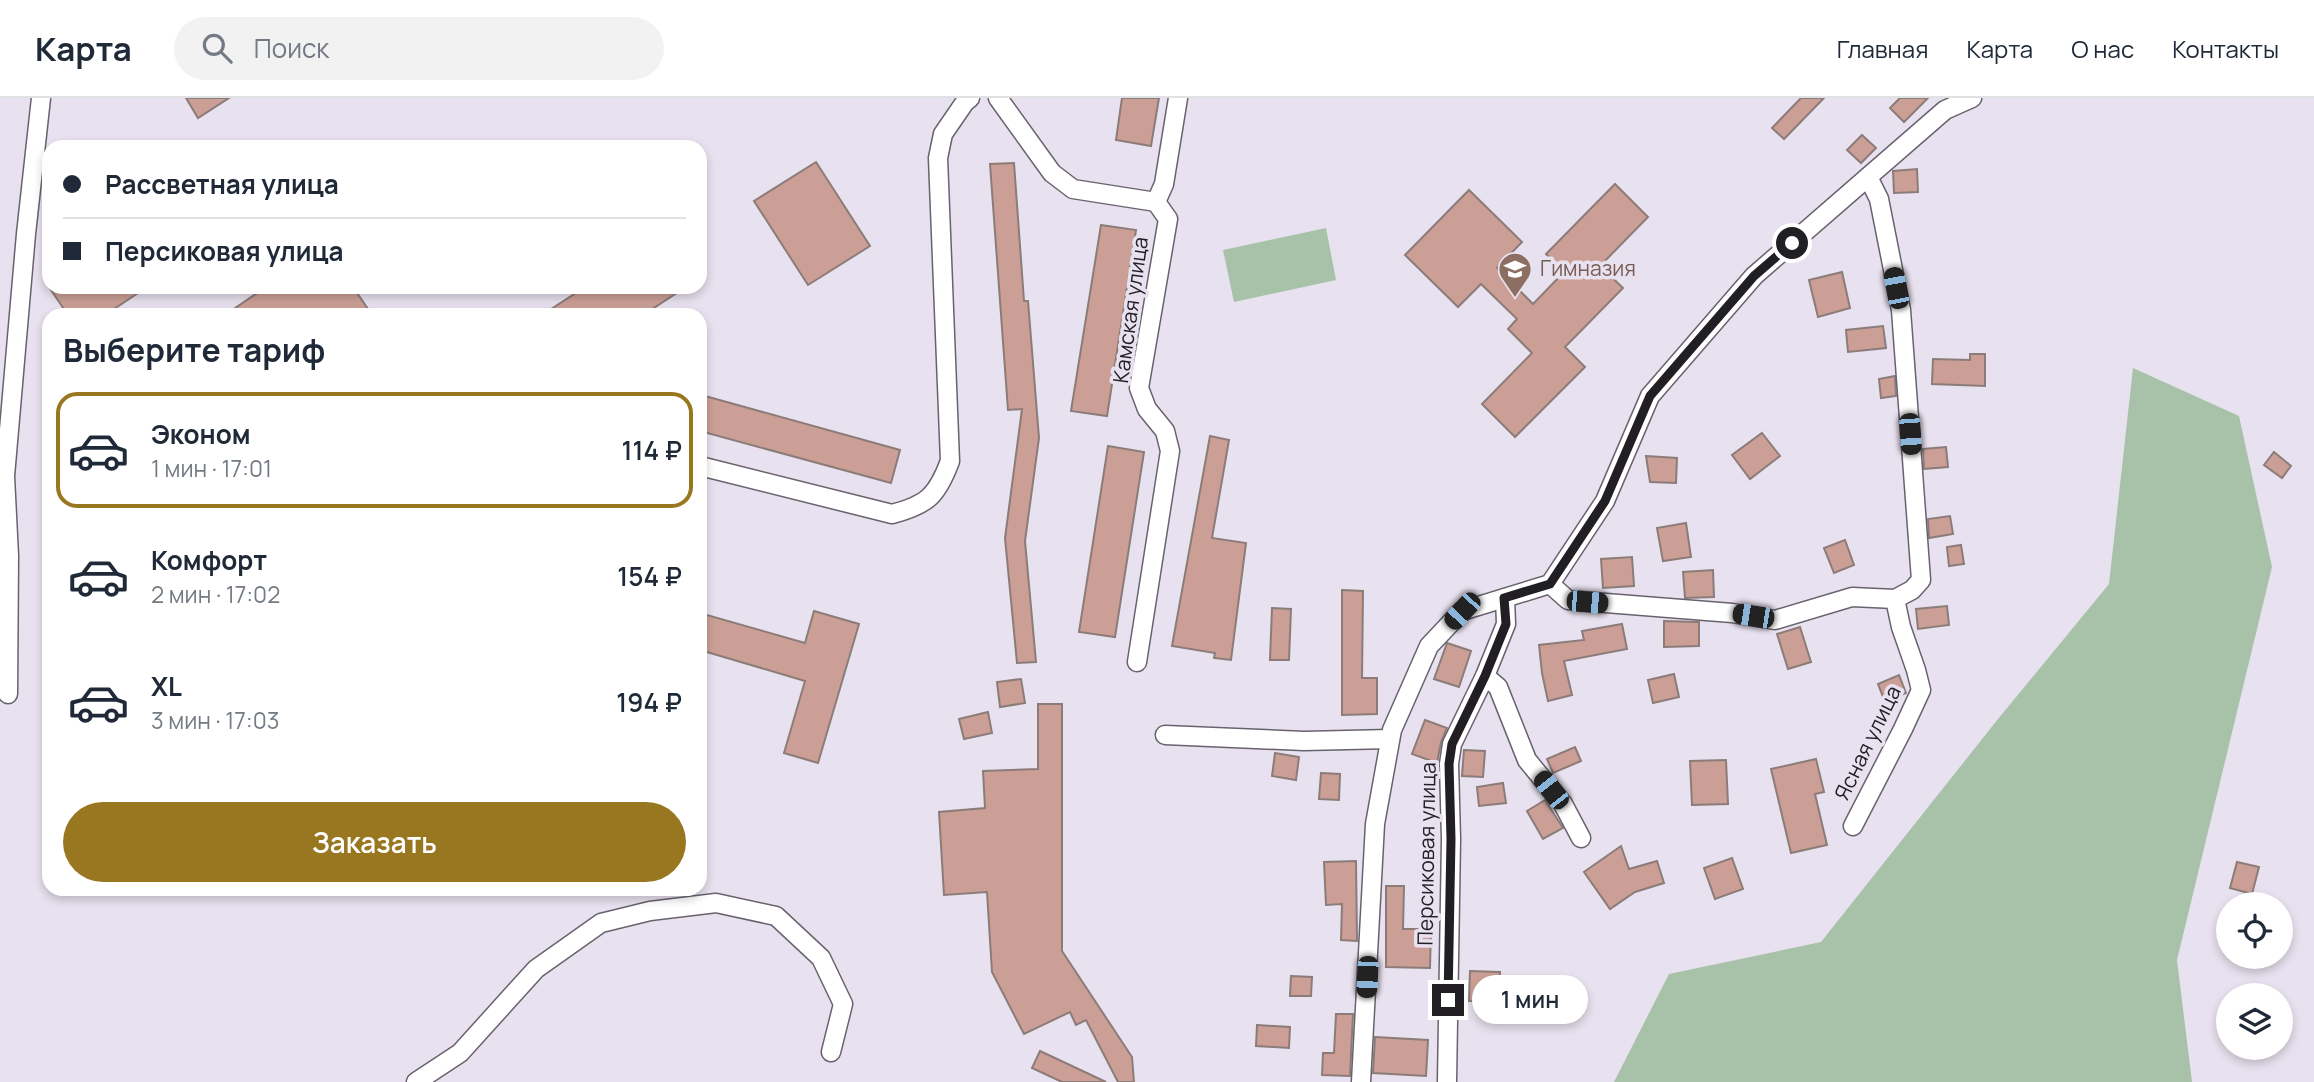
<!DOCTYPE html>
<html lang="ru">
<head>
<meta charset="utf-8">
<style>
	:root { --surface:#fff; --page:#f2f2f3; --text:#1f2937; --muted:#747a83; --line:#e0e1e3; --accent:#987720 }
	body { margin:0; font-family:Manrope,sans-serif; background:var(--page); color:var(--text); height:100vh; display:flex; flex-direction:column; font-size:26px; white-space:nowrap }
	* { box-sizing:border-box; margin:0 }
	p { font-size:23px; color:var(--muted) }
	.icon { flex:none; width:38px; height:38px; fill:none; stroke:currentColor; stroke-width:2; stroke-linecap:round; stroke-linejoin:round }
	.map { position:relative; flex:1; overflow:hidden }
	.drawer { position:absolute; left:42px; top:210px; width:665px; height:588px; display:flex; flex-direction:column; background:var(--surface); border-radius:21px; box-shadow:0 4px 10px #0003 }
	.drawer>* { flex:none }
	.banner { position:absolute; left:42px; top:42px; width:665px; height:154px; border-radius:21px; box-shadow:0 4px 10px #0003; display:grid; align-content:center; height:154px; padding:0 21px; background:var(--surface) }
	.buttons { position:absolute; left:2216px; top:794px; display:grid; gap:14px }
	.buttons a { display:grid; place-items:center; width:77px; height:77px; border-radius:50%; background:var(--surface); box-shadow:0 4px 10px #0003; font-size:35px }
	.end { position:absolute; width:32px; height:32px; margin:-16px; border:9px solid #221f24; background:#fff; box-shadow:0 0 0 4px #fff }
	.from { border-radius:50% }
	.bubble { position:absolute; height:49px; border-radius:24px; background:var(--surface); box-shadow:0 4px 10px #0003; font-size:23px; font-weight:600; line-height:49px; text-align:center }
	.car { position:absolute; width:21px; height:42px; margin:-21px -10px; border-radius:9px; box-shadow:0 0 5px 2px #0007; background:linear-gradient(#222 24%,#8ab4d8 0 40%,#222 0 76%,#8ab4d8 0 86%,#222 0) }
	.banner b { display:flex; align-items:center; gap:24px; height:66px; font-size:26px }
	.banner b+b { border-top:2px solid var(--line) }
	.banner i { width:18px; height:18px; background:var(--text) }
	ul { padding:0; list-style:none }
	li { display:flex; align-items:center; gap:21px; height:116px; margin:0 14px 10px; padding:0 7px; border:4px solid transparent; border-radius:21px }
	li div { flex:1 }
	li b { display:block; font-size:26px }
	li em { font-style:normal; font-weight:600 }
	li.on { border-color:var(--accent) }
	li>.icon { width:63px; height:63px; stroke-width:1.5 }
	h2 { padding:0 21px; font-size:32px; line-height:84px }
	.cta { display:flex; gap:14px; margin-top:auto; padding:14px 21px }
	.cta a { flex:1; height:80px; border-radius:42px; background:var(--accent); color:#fff; font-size:28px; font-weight:600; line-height:80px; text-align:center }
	header { display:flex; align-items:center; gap:42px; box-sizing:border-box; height:98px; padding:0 35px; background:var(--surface); border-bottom:2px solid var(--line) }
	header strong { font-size:33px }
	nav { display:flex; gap:38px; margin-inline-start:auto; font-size:24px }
	.search { width:490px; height:63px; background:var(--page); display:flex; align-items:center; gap:18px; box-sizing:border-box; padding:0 24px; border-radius:38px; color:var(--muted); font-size:26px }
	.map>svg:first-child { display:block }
</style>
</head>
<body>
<header>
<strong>Карта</strong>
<div class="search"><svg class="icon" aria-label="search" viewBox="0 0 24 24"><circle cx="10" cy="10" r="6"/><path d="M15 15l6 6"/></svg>Поиск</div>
<nav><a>Главная</a><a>Карта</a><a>О нас</a><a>Контакты</a></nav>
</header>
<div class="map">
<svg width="2314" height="984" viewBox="0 0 2314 984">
	<rect width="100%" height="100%" fill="#e8e1ef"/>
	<!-- green -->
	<g fill="#a7c2a8">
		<path d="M1326 130 1336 182 1234 204 1223 152Z"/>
		<path d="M2133 270 2239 318 2272 469 2177 862 2192 984H1614L1669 876 1821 844 1998 621 2109 486Z"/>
	</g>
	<!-- building -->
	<g fill="#cb9f96" stroke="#8c7c79" stroke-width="2">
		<path d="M186 0H229L198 20Z"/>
		<path d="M1122 0H1159L1151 48 1116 42Z"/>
		<path d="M1801 0H1824L1784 41 1772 30Z"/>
		<path d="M1900 0H1928L1904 24 1890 10Z"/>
		<path d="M1862 37 1876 50 1861 65 1847 52Z"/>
		<path d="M816 64 870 148 808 187 754 103Z"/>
		<path d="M1014 65 1024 203H1028L1039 340 1025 443 1036 564 1017 565 1005 440 1022 311 1008 312 990 66Z"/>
		<path d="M1917 71 1918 94 1894 95 1893 73Z"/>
		<path d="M1615 86 1648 119 1600 168 1623 190 1565 249 1585 269 1515 339 1482 306 1532 255 1508 231 1517 221 1481 186 1458 209 1405 157 1469 92 1522 144 1497 170 1533 206 1564 174 1546 156Z"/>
		<path d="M1101 127 1136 132 1107 318 1071 313Z"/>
		<path d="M1842 174 1850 210 1818 219 1809 182Z"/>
		<path d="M49 189H147L105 217H68Z"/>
		<path d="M266 189H353L368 211 359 217H225Z"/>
		<path d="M585 189H686L643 217H542Z"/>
		<path d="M1883 228 1886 250 1848 254 1846 232Z"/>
		<path d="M1970 256H1985V288L1932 286 1933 261 1970 262Z"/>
		<path d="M1895 278 1896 298 1881 300 1879 281Z"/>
		<path d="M705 298 900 352 891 385 700 333V316Z"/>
		<path d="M1762 335 1780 358 1750 381 1732 357Z"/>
		<path d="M1210 338 1229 342 1212 440 1246 445 1231 562 1214 560 1215 555 1172 548Z"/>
		<path d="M1108 348 1144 354 1115 539 1079 534Z"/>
		<path d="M1946 349 1948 369 1924 371 1923 351Z"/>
		<path d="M2274 354 2291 368 2282 380 2264 367Z"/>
		<path d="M1646 358 1677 360 1676 385 1650 384Z"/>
		<path d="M1950 418 1953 436 1929 440 1928 421Z"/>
		<path d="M1686 425 1691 459 1663 463 1657 430Z"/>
		<path d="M1845 442 1854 467 1834 475 1824 450Z"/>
		<path d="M1961 447 1964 466 1949 468 1947 449Z"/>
		<path d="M1632 459 1634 488 1603 490 1601 461Z"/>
		<path d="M1713 472 1714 499 1685 500 1683 474Z"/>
		<path d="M1342 492 1363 493 1362 580H1377V616L1342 617Z"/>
		<path d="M1947 508 1949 527 1918 531 1916 511Z"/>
		<path d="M1272 510 1291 511 1289 562H1270Z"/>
		<path d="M814 513 859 526 818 665 784 655 805 583 700 552V515L805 545Z"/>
		<path d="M1664 523 1699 524V548L1664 549Z"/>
		<path d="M1622 526 1627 551 1564 563 1572 597 1548 603 1542 575 1539 547 1584 542 1582 533Z"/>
		<path d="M1800 529 1811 564 1788 571 1777 536Z"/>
		<path d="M1447 545 1471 553 1459 589 1434 581Z"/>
		<path d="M1674 576 1679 599 1653 605 1648 582Z"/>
		<path d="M1899 577 1906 595 1885 604 1878 586Z"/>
		<path d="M1021 581 1025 605 1000 609 997 584Z"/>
		<path d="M1038 606H1062V853L1132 959 1134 984H1118L1086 922 1076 927 1070 914 1024 936 992 874 987 794 944 797 939 714 985 710 983 673 1038 671Z"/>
		<path d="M988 614 992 635 964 641 959 621Z"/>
		<path d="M1425 622 1447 630 1441 644 1437 665 1412 656Z"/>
		<path d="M1575 649 1581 663 1553 675 1547 661Z"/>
		<path d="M1464 652 1485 653 1483 679 1462 678Z"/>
		<path d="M1275 655 1299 659 1296 682 1272 678Z"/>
		<path d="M1816 661 1824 694 1815 696 1827 747 1791 755 1771 671Z"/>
		<path d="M1726 662 1728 706 1692 707 1690 663Z"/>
		<path d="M1321 675 1340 676 1339 702 1319 701Z"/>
		<path d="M1503 685 1506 705 1479 708 1477 689Z"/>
		<path d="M1545 702 1563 730 1543 741 1527 713Z"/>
		<path d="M1621 748 1629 771 1657 763 1664 785 1635 794 1610 811 1584 774Z"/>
		<path d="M1732 760 1743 791 1715 801 1704 770Z"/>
		<path d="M1356 763 1357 843 1341 842 1342 806 1326 807 1324 764Z"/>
		<path d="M2237 764 2259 769 2252 796 2230 790Z"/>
		<path d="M1386 788H1404L1403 831H1431L1430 870 1386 869Z"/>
		<path d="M1470 873 1500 874 1499 904 1469 903Z"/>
		<path d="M1291 878 1312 879 1311 898H1290Z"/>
		<path d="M1336 916H1353L1350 978 1322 977 1323 955H1334Z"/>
		<path d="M1257 927 1290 929 1289 950 1256 948Z"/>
		<path d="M1375 939 1428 942 1426 978 1373 975Z"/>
		<path d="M1040 953 1106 984H1062L1032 970Z"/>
	</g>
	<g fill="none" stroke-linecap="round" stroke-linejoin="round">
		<defs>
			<g id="minor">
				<path d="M998 0 1052 75 1073 91 1156 104 1168 121 1139 290 1147 311 1165 333 1170 353 1137 564"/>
				<path d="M1156 104 1164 86 1178 0"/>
				<path d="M700 368 892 416C927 407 937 398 950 363L938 60 943 36 965 4 970 0"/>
				<path d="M1550 486 1568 502 1732 515 1775 522 1852 499 1895 501"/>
				<path d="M1485 578 1498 589 1527 662 1563 706 1581 740"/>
				<path d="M8 596 9 458 5 378 26 136 41 0"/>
				<path d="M1165 637 1304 643 1390 641"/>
				<path d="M1853 728 1903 631 1921 592 1916 572 1901 529 1895 501 1912 492 1921 482 1901 212 1879 101 1868 79"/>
				<path d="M1447 983 1451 741 1449 666 1452 646 1485 578 1506 526 1505 500"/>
				<path d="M416 984 460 955 536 871 601 825 650 813 716 805 776 818 821 860 843 906 831 954"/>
				<path d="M1361 984 1375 726 1392 632 1429 548 1462 513 1550 486 1605 403 1650 298 1754 178 1945 12 1972 0"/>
			</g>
		</defs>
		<!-- minor casing -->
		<use href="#minor" stroke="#68626e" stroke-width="21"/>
		<!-- minor -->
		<use href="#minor" stroke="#fff" stroke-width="18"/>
	</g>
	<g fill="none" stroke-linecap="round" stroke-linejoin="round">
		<!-- route -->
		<path stroke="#221f24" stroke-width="9" d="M1448 902 1451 741 1449 666 1452 646 1485 578 1506 526 1504 500 1550 486 1605 403 1650 298 1754 178 1792 145"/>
	</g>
	<!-- icons -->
	<defs>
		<symbol id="school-pin" viewBox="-11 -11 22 30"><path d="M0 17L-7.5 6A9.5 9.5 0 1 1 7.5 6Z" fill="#8d6e63" stroke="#e8e1ef"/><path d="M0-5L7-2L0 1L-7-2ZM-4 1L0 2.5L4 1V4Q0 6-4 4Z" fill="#fff"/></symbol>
	</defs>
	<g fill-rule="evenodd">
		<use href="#school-pin" x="1496" y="152" width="38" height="52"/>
	</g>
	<g text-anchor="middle" stroke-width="7" stroke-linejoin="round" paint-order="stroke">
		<!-- education labels -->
		<g font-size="21" fill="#785e54" stroke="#e8e1ef" text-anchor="start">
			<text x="1540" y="178">Гимназия</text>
		</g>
		<!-- street labels -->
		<g font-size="21" fill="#221f24" stroke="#e8e1ef">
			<text transform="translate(1131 212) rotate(-82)" y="7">Камская улица</text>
			<text transform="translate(1868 645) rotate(-64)" y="7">Ясная улица</text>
			<text transform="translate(1427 756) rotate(-89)" y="7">Персиковая улица</text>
		</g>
	</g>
</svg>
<div class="buttons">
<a><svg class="icon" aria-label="locate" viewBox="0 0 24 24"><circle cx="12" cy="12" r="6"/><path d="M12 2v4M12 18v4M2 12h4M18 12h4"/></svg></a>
<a><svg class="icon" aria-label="layers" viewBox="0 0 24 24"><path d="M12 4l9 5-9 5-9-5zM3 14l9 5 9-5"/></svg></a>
</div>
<i class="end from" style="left:1792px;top:145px"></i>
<i class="end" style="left:1448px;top:902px"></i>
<div class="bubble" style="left:1472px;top:877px;width:116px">1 мин</div>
<i class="car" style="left:1896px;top:190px;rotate:349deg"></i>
<i class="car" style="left:1910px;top:336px;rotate:176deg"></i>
<i class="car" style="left:1587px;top:504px;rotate:95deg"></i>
<i class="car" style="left:1462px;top:513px;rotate:223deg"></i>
<i class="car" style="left:1753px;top:518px;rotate:279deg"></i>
<i class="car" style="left:1551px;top:692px;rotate:322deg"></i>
<i class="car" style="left:1367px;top:879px;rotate:183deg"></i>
<div class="banner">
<b><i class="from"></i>Рассветная улица</b>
<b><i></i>Персиковая улица</b>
</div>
<section class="drawer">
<h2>Выберите тариф</h2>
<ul>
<li class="on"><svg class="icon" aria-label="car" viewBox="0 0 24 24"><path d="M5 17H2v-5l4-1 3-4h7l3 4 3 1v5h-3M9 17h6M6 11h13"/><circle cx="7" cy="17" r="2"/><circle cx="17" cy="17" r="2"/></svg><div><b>Эконом</b><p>1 мин · 17:01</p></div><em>114 ₽</em></li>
<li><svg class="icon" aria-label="car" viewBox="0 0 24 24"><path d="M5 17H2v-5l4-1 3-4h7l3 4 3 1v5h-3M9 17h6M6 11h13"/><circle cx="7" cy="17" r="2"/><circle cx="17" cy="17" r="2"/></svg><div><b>Комфорт</b><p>2 мин · 17:02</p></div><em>154 ₽</em></li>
<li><svg class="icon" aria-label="car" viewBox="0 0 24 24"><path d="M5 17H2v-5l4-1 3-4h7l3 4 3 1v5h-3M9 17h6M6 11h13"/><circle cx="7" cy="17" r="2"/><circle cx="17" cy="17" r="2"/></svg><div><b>XL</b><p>3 мин · 17:03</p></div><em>194 ₽</em></li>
</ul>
<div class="cta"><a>Заказать</a></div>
</section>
</div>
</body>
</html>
